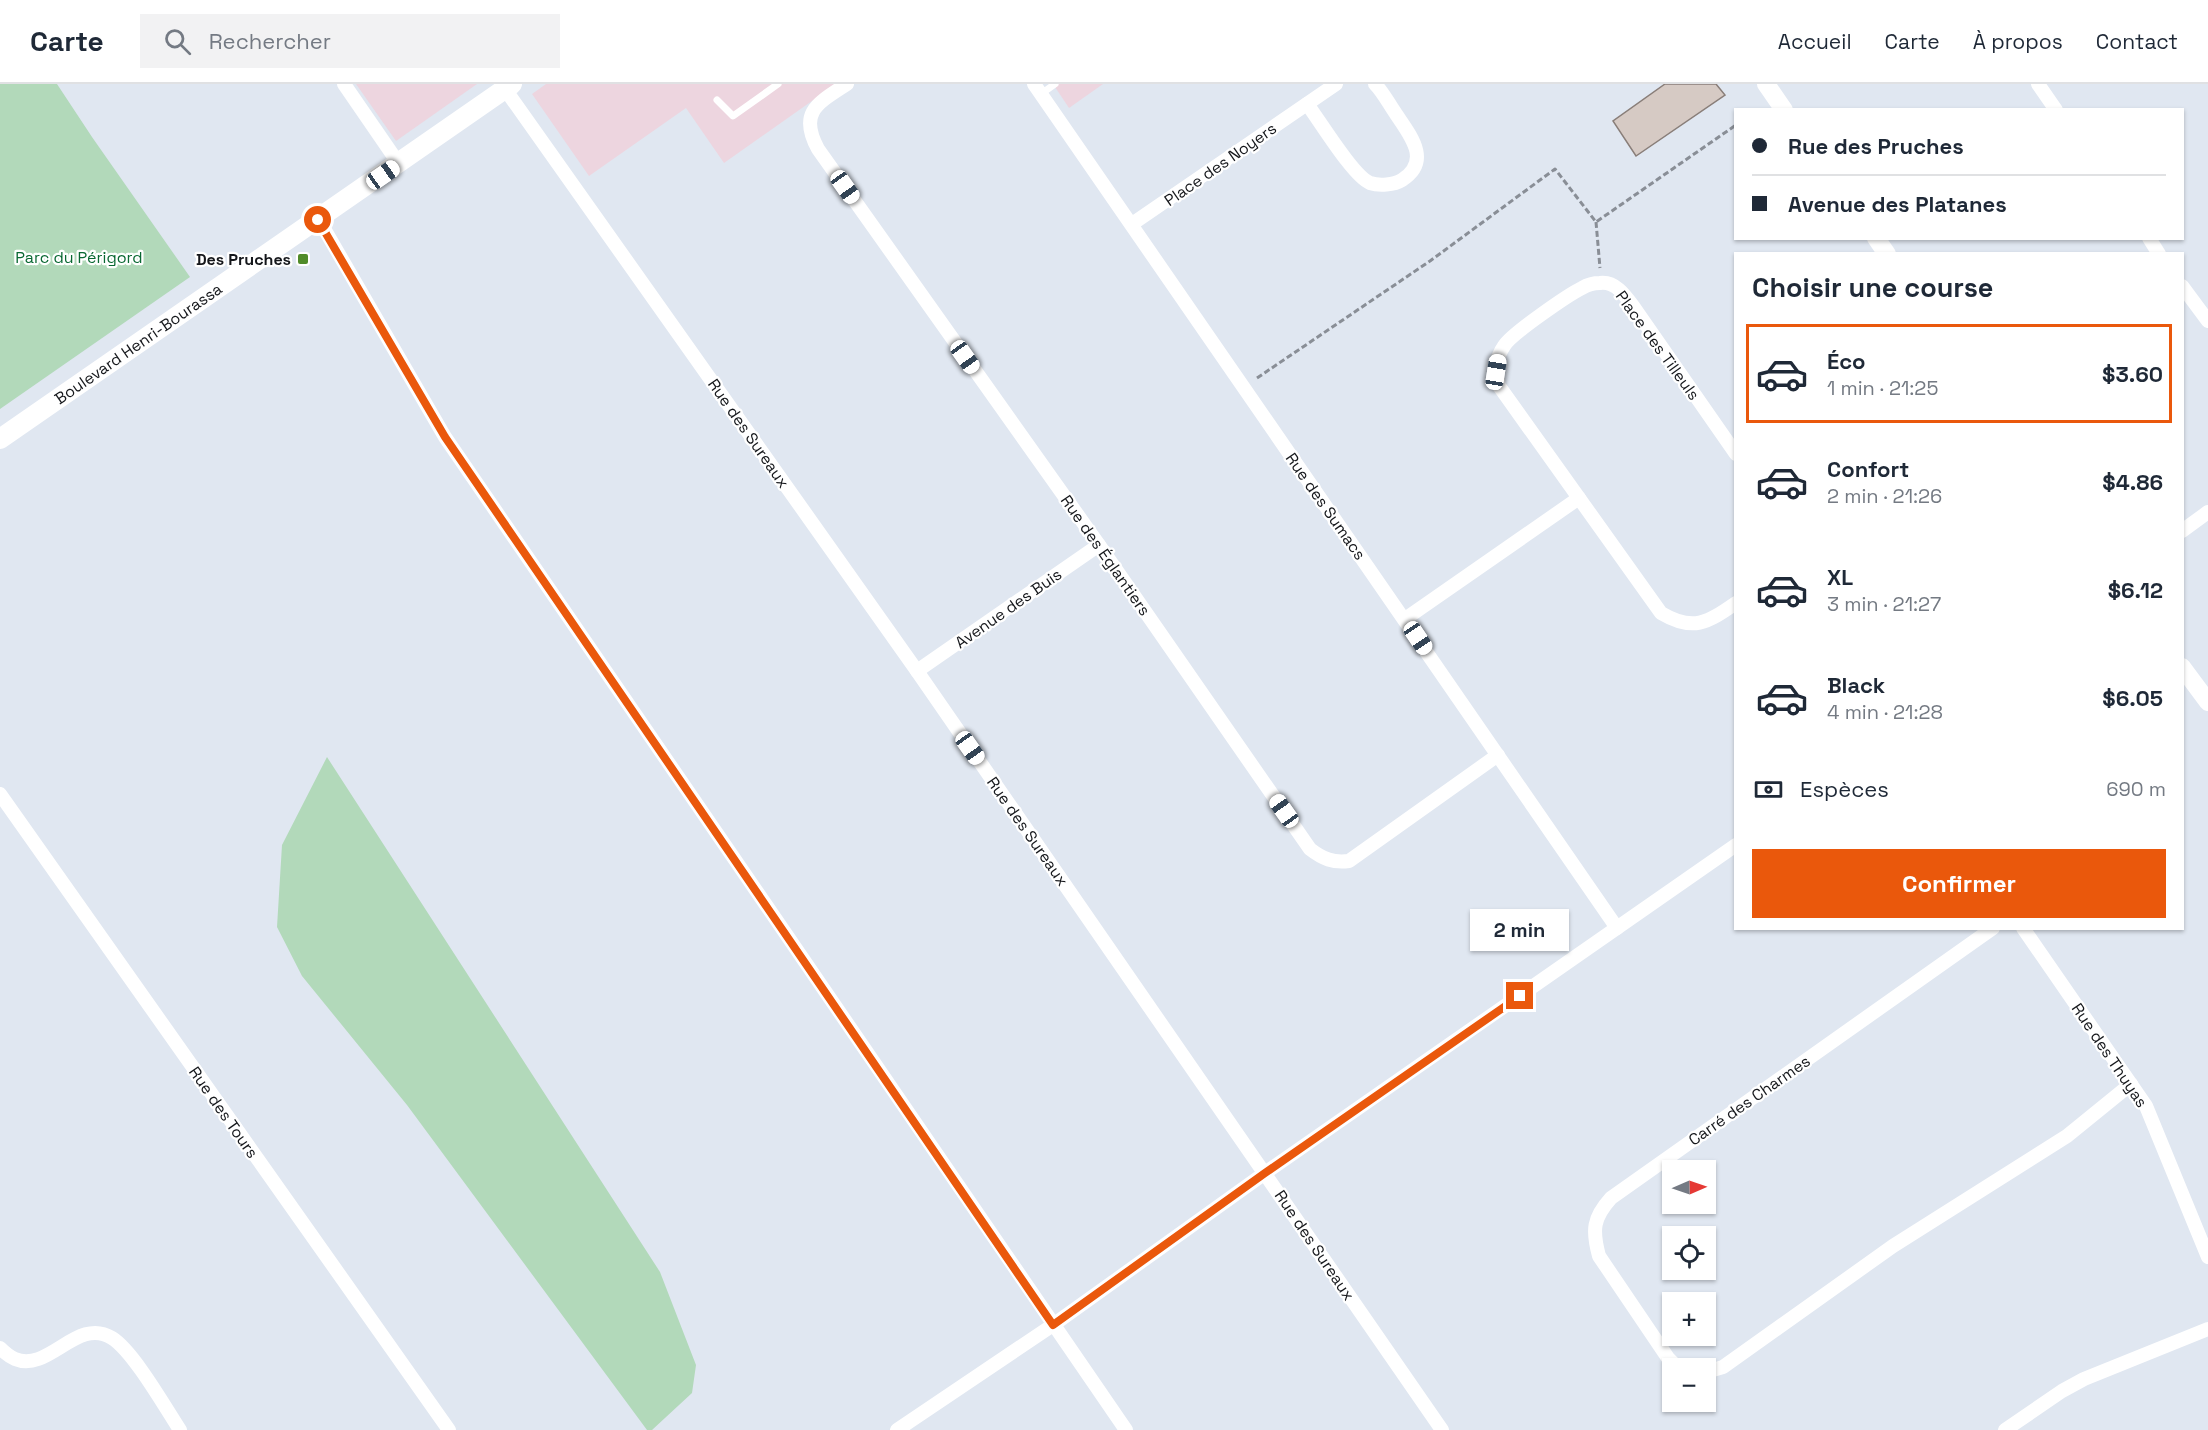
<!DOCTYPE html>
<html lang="fr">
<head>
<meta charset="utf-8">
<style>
	:root { --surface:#fff; --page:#f2f2f3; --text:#1f2937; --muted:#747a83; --line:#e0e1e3; --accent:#ea580c }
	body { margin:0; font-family:"Space Grotesk",sans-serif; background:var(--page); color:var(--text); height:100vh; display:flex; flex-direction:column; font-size:22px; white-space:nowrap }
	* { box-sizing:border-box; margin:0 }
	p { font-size:20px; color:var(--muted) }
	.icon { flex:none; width:33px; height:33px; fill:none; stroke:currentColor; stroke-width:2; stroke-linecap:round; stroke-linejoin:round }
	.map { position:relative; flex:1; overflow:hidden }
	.details { position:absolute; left:1734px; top:168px; width:450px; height:678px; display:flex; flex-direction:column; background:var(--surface); border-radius:0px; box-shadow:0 2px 4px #0004 }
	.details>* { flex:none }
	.hud { position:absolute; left:1734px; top:24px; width:450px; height:132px; border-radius:0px; box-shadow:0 2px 4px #0004; display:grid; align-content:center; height:132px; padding:0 18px; background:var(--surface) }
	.needle { width:39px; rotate:88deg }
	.buttons { position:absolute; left:1662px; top:1076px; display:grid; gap:12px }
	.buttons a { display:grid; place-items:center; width:54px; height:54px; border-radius:0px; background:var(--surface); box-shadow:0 2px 4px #0004; font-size:30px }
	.end { position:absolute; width:27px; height:27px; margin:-14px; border:8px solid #ea580c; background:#fff; box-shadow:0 0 0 3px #fff }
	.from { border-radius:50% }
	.bubble { position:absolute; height:42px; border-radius:0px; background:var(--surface); box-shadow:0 2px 4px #0004; font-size:20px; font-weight:600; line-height:42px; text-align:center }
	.car { position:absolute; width:18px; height:36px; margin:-18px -9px; border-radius:8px; box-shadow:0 0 4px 2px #0007; background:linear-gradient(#fff 24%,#345 0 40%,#fff 0 76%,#345 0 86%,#fff 0) }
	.hud b { display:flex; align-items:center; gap:21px; height:57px; font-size:22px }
	.hud b+b { border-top:2px solid var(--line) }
	.hud i { width:15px; height:15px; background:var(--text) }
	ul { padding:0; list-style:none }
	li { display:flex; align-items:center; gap:18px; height:99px; margin:0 12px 9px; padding:0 6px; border:3px solid transparent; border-radius:0px }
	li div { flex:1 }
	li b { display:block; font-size:22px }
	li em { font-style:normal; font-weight:600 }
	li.current { border-color:var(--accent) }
	li>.icon { width:54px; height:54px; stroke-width:1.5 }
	h2 { padding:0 18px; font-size:27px; line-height:72px }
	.pay { display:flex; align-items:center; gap:15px; height:66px; padding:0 18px; font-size:22px }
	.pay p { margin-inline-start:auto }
	.primary-button { display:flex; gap:12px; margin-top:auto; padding:12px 18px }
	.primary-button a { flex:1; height:69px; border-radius:0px; background:var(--accent); color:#fff; font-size:24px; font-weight:600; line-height:69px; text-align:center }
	header { display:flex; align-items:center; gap:36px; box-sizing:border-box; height:84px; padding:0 30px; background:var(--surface); border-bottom:2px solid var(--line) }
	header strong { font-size:28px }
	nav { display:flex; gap:33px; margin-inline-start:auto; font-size:21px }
	.search { width:420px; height:54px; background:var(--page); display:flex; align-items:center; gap:15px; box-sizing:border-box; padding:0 21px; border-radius:0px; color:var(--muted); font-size:22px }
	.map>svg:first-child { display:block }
</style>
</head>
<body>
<header>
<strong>Carte</strong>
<div class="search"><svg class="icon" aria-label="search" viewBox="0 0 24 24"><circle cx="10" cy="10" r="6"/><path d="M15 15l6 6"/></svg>Rechercher</div>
<nav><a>Accueil</a><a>Carte</a><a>À propos</a><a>Contact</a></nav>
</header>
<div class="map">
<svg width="2208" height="1346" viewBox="0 0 2208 1346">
	<rect width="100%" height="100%" fill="#e0e7f1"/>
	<!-- commercial -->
	<g fill="#edd5df">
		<path d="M356 0H477L396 57Z"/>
		<path d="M546 0H836L724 79 686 24 589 92 532 10Z"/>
		<path d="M1053 0H1103L1069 24Z"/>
	</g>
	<!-- green -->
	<g fill="#b2d9ba">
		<path d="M0 0H57L92 53 190 193 0 325Z"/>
		<path d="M327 673 660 1188 696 1281 692 1309 652 1346H647L407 1021 302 892 277 843 282 761Z"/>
	</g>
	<!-- building -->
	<path fill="#d6cac4" stroke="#897e79" stroke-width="1.5" d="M1665 0H1716L1725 11 1636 72 1613 37Z"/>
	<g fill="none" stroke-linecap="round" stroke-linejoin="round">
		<!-- path -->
		<g stroke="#898e96" stroke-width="3" stroke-dasharray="6 3" stroke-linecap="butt">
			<path d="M1596 138 1600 184"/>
			<path d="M1257 294 1430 177 1555 85 1596 138 1736 41"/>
		</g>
		<!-- service -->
		<g stroke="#fff" stroke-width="7">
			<path d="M1041 10 1055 0"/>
			<path d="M717 16 733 32 778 0"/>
		</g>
		<!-- minor -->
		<g stroke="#fff" stroke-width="14">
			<path d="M344 0 399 80"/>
			<path d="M847 0C818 19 798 28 818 65L1099 461 1310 765C1323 775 1333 779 1349 777L1498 671"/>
			<path d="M1034 0 1617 844"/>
			<path d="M2038 0 2056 26"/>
			<path d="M505 5 917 587 1442 1346"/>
			<path d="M1307 20C1320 37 1353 92 1370 99 1379 102 1394 101 1402 96 1432 77 1410 51 1396 30 1389 20 1383 8 1375 0"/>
			<path d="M319 136 445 353 1126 1346"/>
			<path d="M1132 140 1336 0"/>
			<path d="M2149 154 2159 170"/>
			<path d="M2182 202 2208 237"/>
			<path d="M1736 370 1633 222C1625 211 1615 197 1600 199 1595 199 1587 201 1582 204 1568 211 1511 250 1504 262 1495 275 1495 287 1499 302L1661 529C1693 548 1707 539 1736 519"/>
			<path d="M2182 447 2208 428"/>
			<path d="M1405 535 1579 414"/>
			<path d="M917 587 1099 461"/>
			<path d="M0 710 449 1346"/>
			<path d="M2023 844 2146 1022 2208 1173"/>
			<path d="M0 1264C4 1268 10 1273 15 1275 49 1289 77 1232 112 1254 133 1267 165 1323 180 1346"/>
			<path d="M1678 1284 1668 1274 1599 1172C1592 1146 1593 1134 1611 1114L1993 844"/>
			<path d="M1706 1288 1723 1283 1893 1162 2067 1052 2131 1000"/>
			<path d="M897 1346 1053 1241 1265 1089 1736 761"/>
			<path d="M2005 1346 2062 1307 2084 1295 2208 1245"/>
		</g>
		<!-- tertiary -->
		<g stroke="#fff" stroke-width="18">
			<path d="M1766 0 1784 26"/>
			<path d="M1876 154 1887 170"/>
			<path d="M2182 583 2208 618"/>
		</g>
		<!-- secondary -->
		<path stroke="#fff" stroke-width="20" id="s1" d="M0 355 512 0"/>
	</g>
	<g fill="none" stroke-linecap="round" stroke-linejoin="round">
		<!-- route -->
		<path stroke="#ea580c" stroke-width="8" d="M318 136 445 353 1053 1241 1265 1089 1520 912"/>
	</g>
	<!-- markers -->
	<rect fill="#508b29" stroke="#fff" stroke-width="2" x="297" y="169" width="12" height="12" rx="3"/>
	<g text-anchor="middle" stroke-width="4.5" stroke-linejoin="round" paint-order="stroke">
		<!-- street labels -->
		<g font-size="16" fill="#15171b" stroke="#fff">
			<text transform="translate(1220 80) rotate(-35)" y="6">Place des Noyers</text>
			<text dy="6" stroke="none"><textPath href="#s1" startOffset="168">Boulevard Henri-Bourassa</textPath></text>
			<text transform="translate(1658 261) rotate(54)" y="6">Place des Tilleuls</text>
			<text transform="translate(749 349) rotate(55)" y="6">Rue des Sureaux</text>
			<text transform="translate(1326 422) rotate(55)" y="6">Rue des Sumacs</text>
			<text transform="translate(1106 471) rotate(55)" y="6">Rue des Églantiers</text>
			<text transform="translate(1008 524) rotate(-35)" y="6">Avenue des Buis</text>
			<text transform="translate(1028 747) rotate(55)" y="6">Rue des Sureaux</text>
			<text transform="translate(2110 971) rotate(56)" y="6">Rue des Thuyas</text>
			<text transform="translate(1749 1016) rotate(-35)" y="6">Carré des Charmes</text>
			<text transform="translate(224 1028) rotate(55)" y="6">Rue des Tours</text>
			<text transform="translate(1315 1161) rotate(56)" y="6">Rue des Sureaux</text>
		</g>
		<!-- park labels -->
		<g font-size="16" fill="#096832" stroke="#fff">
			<text x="79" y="179">Parc du Périgord</text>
		</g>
		<!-- poi labels -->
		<g font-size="16" font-weight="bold" fill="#15171b" stroke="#fff" text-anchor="end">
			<text x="291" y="181">Des Pruches</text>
		</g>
	</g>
</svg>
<div class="buttons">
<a><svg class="needle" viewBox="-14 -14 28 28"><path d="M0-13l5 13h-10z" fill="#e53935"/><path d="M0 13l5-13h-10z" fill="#747a83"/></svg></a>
<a><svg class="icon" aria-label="locate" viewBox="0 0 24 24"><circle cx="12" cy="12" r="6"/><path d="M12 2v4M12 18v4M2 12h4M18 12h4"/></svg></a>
<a>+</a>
<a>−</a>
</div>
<i class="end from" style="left:318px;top:136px"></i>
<i class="end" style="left:1520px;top:912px"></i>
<div class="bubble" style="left:1470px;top:825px;width:99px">2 min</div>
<i class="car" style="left:383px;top:91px;rotate:55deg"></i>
<i class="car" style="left:845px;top:103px;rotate:145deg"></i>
<i class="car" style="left:965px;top:273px;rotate:145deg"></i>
<i class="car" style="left:1496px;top:288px;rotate:9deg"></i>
<i class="car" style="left:1418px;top:554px;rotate:146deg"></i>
<i class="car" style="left:970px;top:664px;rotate:145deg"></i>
<i class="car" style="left:1284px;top:727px;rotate:325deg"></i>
<div class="hud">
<b><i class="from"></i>Rue des Pruches</b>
<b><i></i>Avenue des Platanes</b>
</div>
<section class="details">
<h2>Choisir une course</h2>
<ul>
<li class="current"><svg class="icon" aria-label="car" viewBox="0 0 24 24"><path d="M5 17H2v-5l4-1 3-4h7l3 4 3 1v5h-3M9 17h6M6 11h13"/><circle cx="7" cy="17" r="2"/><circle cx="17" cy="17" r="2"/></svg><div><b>Éco</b><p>1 min · 21:25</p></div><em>$3.60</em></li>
<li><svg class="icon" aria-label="car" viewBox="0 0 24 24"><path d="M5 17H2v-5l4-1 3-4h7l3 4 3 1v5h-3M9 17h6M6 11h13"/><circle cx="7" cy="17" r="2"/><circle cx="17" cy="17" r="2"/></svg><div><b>Confort</b><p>2 min · 21:26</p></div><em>$4.86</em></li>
<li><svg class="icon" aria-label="car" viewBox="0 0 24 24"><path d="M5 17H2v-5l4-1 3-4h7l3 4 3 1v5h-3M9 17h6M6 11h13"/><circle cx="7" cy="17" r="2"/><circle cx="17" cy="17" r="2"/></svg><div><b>XL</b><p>3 min · 21:27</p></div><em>$6.12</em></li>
<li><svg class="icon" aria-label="car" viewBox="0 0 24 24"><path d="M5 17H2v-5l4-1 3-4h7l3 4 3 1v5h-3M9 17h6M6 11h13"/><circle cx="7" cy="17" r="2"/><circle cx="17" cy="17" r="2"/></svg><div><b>Black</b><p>4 min · 21:28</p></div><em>$6.05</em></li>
</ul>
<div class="pay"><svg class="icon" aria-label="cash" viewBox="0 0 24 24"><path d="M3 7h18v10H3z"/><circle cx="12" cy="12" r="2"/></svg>Espèces<p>690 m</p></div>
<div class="primary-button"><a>Confirmer</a></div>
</section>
</div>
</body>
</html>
